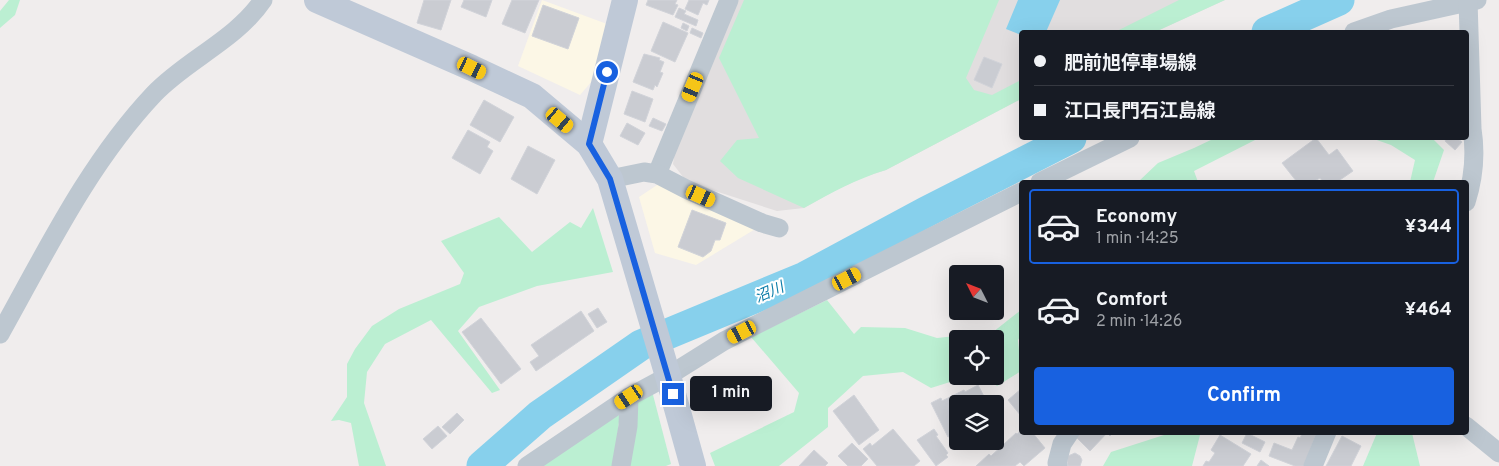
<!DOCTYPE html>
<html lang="en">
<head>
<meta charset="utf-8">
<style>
	:root { --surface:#171b24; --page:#242831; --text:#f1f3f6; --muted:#9ea1a6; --line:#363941; --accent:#1861e0 }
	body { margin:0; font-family:Overpass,"Noto Sans JP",sans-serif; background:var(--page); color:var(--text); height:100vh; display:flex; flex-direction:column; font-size:19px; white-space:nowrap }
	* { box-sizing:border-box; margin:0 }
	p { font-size:16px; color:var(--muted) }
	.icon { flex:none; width:28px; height:28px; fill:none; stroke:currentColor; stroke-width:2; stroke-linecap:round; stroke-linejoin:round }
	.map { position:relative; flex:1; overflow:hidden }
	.drawer { position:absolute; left:1019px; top:180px; width:450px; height:255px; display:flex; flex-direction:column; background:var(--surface); border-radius:5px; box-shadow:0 5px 20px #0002 }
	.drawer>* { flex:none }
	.guide { position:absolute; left:1019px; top:30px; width:450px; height:110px; border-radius:5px; box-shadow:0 5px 20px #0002; display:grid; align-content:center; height:110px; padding:0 15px; background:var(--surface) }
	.needle { width:32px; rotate:312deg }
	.controls { position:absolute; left:949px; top:265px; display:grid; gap:10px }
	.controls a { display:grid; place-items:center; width:55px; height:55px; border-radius:5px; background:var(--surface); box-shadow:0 5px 20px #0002; font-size:25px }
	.end { position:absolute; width:22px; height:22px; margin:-11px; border:6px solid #1861e0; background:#fff; box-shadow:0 0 0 2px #fff }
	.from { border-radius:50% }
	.bubble { position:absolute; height:35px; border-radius:5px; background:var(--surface); box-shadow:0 5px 20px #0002; font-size:16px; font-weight:700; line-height:35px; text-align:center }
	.car { position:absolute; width:15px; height:30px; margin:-15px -8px; border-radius:6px; box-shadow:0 0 4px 1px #0007; background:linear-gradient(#f5c518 24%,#345 0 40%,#f5c518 0 76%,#345 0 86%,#f5c518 0) }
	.guide b { display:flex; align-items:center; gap:18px; height:48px; font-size:19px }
	.guide b+b { border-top:1px solid var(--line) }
	.guide i { width:12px; height:12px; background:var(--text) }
	ul { padding:9px 0 0; list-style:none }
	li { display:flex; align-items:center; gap:15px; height:75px; margin:0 10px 8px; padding:0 5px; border:2px solid transparent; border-radius:5px }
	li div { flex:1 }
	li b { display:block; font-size:19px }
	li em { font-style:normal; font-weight:700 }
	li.selected { border-color:var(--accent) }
	li>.icon { width:45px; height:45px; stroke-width:1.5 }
	.primary-button { display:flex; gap:10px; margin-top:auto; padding:10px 15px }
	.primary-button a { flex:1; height:58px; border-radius:5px; background:var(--accent); color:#fff; font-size:20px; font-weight:700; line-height:58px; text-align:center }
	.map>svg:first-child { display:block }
</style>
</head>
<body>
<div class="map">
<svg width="1499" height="466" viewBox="0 0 1499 466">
	<rect width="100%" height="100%" fill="#f0eded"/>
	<!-- commercial -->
	<g fill="#fcf7e6">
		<path d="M542 0 607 24 593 80 580 95 518 66Z"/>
		<path d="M660 183 757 228 696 265 655 253 639 197Z"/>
	</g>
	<!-- education -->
	<path fill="#e1dedf" d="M735 0H1225L1155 32H1021V99L886 170 864 177 836 190 804 208 777 211 687 182 673 164 675 150Z"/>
	<!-- green -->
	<g fill="#bbefd2">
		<path d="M9 0H20L15 15 0 28V11Z"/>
		<path d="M744 0H999L966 78 974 90 992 95 1021 80V99L886 170C856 179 831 193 804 208L738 178 720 161 737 140 759 138 719 58Z"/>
		<path d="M1179 0H1225L1155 32H1115Z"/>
		<path d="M1215 138H1259L1194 171 1198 182H1138L1158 163 1194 148Z"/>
		<path d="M1371 138H1432L1444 150 1433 182H1410L1415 160 1391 145Z"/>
		<path d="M593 208 613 272 537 286 479 307 458 331 500 390 492 393 431 320 385 344 367 372 364 403 386 466H359L351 423 339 420 331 421 347 397V364L355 349 372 326 399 309 460 284 464 273 441 241 499 217 532 252 570 222 581 228Z"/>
		<path d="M827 300 854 334 861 327 905 328 937 338 993 332 1021 310V335L1018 340 1021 371 997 386 984 376H995V339H958V376H969L931 388 903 372 863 376 828 408V427L779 466H715L710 453 794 412 799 393 751 337Z"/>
		<path d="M652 391 671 464 666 466H626L637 401Z"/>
		<path d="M620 413 614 466H539Z"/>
		<path d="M1166 432 1202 433 1200 435 1192 466H1103L1111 452 1164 435Z"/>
		<path d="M1377 433H1412L1420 466H1363Z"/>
	</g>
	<!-- water -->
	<path fill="#87d0ec" d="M1018 0H1060L1046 32H1021V35L1006 29Z"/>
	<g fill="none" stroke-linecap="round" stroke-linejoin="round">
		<!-- river -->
		<g stroke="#87d0ec" stroke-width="31">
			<path d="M1267 32 1339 0"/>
			<path d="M482 466 540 415 641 345 805 277 926 212 1071 138"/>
		</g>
	</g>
	<!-- building -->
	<g fill="#caccd2" stroke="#d1d3d9">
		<path d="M424 0H451L441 30 417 23Z"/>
		<path d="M464 0H492L486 17 461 7Z"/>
		<path d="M512 0H539L525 33 502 24Z"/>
		<path d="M648 0H677L675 4 678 5 673 15 646 5Z"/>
		<path d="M689 0H709L707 5 703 3 698 15 685 9Z"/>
		<path d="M543 5 579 18 568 49 532 36Z"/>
		<path d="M679 8 686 11 684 14 698 20 696 26 675 17Z"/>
		<path d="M663 22 688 33 675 62 651 51Z"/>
		<path d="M683 23 689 26 687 31 681 28Z"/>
		<path d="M692 28 703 33 701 38 690 33Z"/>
		<path d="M644 54 660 58 659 60 664 62 660 72 663 73 657 87 655 85 653 90 633 82Z"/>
		<path d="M984 57 1002 64 992 88 974 80Z"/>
		<path d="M632 91 653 99 645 122 624 114Z"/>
		<path d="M484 100 514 117 500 142 470 125Z"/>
		<path d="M653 118 666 124 662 131 649 126Z"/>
		<path d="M627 123 645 133 638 145 620 136Z"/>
		<path d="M468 130 490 142 487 147 493 151 480 174 452 158Z"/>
		<path d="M1316 138 1329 155 1337 149 1353 171 1337 182H1323L1320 178 1313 182H1297L1282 163Z"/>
		<path d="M1447 138H1457L1462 142 1455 150 1445 141Z"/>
		<path d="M528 146 555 160 537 194 511 179Z"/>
		<path d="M692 210 726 223 720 240H715L711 251 703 257 678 247Z"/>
		<path d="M598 308 607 322 597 328 588 314Z"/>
		<path d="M581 311 594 331 536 371 530 362 539 356 531 345Z"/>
		<path d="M481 318 521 369 501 384 462 332Z"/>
		<path d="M978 385 988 404H958V433L948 437 931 403 941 398 942 401 964 390 965 392Z"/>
		<path d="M1021 389V416L1008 400Z"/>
		<path d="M854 395 879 430 859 445 833 411Z"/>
		<path d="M457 413 464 420 450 434 442 427Z"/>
		<path d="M438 426 447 436 432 449 423 439Z"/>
		<path d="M893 429 920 461 914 466H877L863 449 870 443 872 446Z"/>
		<path d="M934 429 938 435 936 436 948 453 946 455 948 457 936 466 917 440Z"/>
		<path d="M1021 431V432H1032L1045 448 1024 466 1020 462 1015 466H976L989 454 991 456 1016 433 1017 434Z"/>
		<path d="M1075 432H1113L1110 436 1107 433 1090 451 1073 434Z"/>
		<path d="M1303 432H1317L1304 466H1295L1269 456 1274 443 1292 450 1298 437 1300 438Z"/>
		<path d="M1247 433 1265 442 1260 452 1242 443Z"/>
		<path d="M1220 435 1251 454 1243 466H1203L1206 461 1209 462 1215 453 1211 450Z"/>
		<path d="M1342 436 1361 446 1351 466H1326Z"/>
		<path d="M852 443 868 459 861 466H848L838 456Z"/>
		<path d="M814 450 828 463 825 466H799Z"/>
		<path d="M1075 453 1080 456 1082 460 1080 466H1068L1067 461 1068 456Z"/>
		<path d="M1261 460 1269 466H1257Z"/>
	</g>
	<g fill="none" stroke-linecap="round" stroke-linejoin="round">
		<!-- street -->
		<g stroke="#bdc7d0" stroke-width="19">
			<path d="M1354 32 1391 19 1477 0"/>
			<path d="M657 174 729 0"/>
			<path d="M610 179 644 172 657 174 686 189 762 223 779 228"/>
			<path d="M1040 182 1130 138"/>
			<path d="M1466 202C1474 177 1476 154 1472 129L1468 0"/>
			<path d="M0 334C46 252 88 164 154 94 186 60 236 40 263 0"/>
			<path d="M1466 426 1499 453"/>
			<path d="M527 466 629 397 668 376 724 341 1021 192"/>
			<path d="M621 466 628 426 629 397"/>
			<path d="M1058 466 1057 463 1062 444 1070 432"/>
			<path d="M1313 466 1327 432"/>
		</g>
		<!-- secondary -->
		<g stroke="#bfc9d7" stroke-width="26">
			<path d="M317 0 472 68 532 96 589 144 610 179 668 376 693 466"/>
			<path d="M589 144 625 0"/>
		</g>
	</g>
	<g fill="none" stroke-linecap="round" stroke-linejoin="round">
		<!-- route -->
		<path stroke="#1861e0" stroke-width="6" d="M607 72 589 144 610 179 673 394"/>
	</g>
	<g text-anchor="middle" stroke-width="4" stroke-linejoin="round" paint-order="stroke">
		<!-- water labels -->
		<g font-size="15" font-style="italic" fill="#0b7ca8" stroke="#fff">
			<text transform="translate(769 292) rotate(-23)" y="5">沼川</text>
		</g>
	</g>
</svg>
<div class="controls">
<a><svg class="needle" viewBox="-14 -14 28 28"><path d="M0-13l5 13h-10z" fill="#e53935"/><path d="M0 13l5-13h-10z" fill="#9ea1a6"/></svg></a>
<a><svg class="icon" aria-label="locate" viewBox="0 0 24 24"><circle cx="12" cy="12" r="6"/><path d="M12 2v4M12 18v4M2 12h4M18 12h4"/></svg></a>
<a><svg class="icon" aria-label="layers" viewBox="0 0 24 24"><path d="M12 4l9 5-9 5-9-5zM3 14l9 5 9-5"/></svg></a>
</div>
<i class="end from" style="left:607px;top:72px"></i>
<i class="end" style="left:673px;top:394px"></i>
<div class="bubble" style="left:690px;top:376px;width:82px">1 min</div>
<i class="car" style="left:472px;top:68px;rotate:116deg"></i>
<i class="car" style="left:693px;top:87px;rotate:203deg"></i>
<i class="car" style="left:560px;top:120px;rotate:130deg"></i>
<i class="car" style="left:701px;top:196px;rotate:114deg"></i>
<i class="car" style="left:847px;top:279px;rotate:63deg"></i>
<i class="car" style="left:742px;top:332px;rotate:243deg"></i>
<i class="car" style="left:629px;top:397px;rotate:236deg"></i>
<div class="guide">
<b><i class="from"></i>肥前旭停車場線</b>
<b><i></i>江口長門石江島線</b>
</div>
<section class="drawer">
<ul>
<li class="selected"><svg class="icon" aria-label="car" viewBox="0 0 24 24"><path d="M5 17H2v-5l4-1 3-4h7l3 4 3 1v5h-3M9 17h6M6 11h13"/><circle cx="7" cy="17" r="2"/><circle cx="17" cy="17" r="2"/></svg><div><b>Economy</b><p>1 min · 14:25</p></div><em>¥344</em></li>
<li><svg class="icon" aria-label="car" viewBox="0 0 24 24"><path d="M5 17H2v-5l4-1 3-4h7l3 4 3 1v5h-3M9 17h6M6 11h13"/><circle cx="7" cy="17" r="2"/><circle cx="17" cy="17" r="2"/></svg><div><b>Comfort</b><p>2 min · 14:26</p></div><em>¥464</em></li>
</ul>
<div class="primary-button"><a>Confirm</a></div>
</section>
</div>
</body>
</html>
